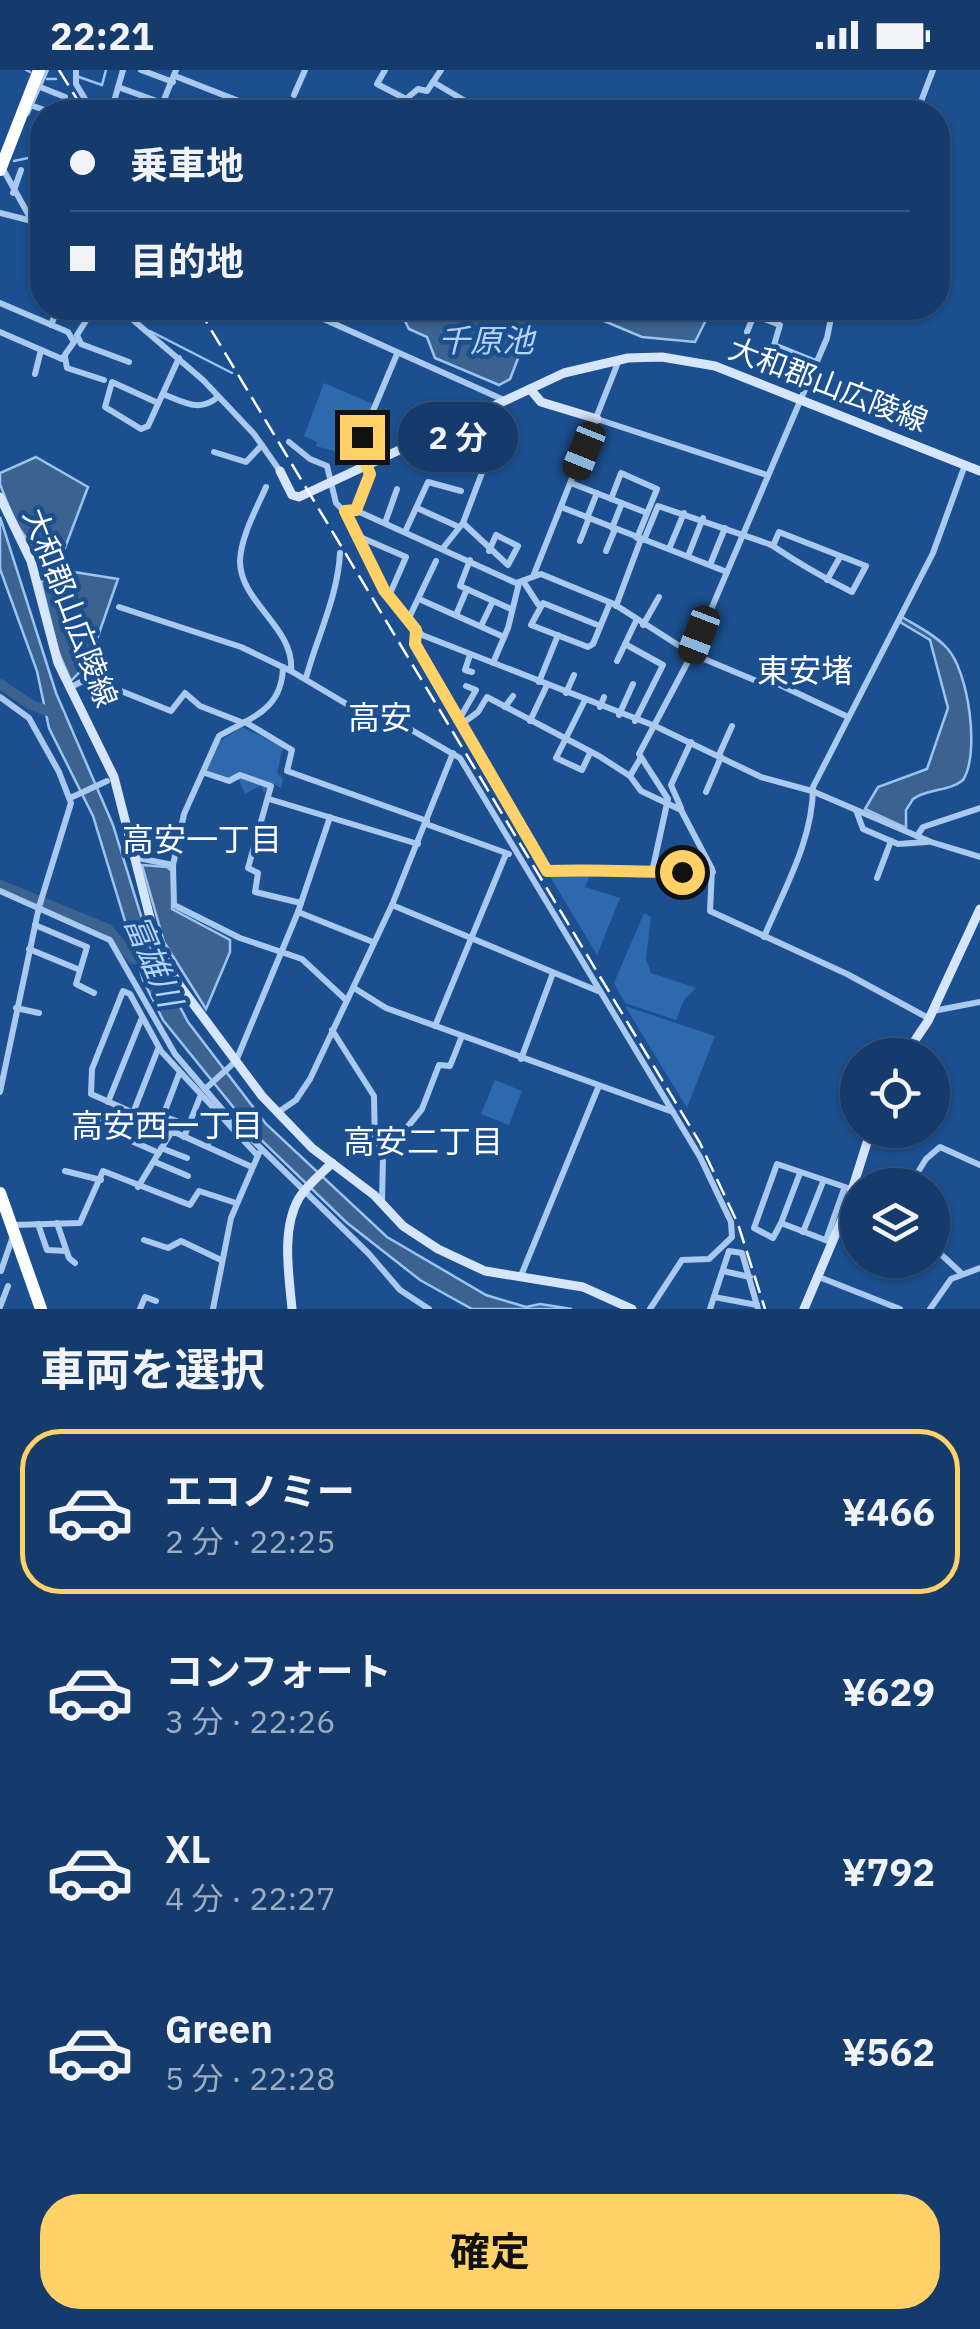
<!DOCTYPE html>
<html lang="ja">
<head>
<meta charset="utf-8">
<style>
	:root { --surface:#143b6b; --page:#1d4271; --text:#f1f3f6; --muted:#9dadc1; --line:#33557e; --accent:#ffd166 }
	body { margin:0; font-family:"IBM Plex Sans","Noto Sans JP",sans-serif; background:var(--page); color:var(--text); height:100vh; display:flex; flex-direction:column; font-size:38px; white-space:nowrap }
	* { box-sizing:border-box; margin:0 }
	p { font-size:32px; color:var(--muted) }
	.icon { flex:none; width:55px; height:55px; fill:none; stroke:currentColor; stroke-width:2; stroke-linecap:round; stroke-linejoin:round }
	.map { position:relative; height:1239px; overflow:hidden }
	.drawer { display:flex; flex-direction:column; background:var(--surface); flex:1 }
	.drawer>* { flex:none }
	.hud { position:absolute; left:30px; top:30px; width:920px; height:220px; border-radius:40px; box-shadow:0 2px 8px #0004,0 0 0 2px var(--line); display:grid; align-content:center; height:220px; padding:0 40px; background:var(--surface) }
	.fabs { position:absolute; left:840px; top:968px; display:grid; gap:20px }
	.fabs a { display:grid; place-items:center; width:110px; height:110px; border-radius:50%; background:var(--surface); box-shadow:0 2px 8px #0004,0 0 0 2px var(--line); font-size:50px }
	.end { position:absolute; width:45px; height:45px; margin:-22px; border:12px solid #ffd166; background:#111; box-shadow:0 0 0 5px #111 }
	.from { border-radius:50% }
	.bubble { position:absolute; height:70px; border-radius:35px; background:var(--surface); box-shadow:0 2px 8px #0004,0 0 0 2px var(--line); font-size:32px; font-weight:700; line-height:70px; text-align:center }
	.car { position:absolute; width:30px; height:60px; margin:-30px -15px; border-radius:12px; box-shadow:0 0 8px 2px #0007; background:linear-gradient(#222 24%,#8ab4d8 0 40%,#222 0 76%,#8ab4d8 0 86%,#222 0) }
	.hud b { display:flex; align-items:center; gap:35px; height:95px; font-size:38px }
	.hud b+b { border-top:2px solid var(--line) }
	.hud i { width:25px; height:25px; background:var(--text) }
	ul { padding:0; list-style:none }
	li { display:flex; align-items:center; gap:30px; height:165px; margin:0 20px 15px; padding:0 20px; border:5px solid transparent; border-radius:40px }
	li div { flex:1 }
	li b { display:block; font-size:38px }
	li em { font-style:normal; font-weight:700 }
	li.selected { border-color:var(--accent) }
	li>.icon { width:90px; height:90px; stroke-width:1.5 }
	h2 { padding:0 40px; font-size:45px; line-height:120px }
	.button { display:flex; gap:20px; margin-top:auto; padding:20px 40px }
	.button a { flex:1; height:115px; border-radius:40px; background:var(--accent); color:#111; font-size:40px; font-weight:700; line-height:115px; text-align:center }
	.status { display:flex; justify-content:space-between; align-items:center; height:70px; padding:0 50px; background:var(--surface); direction:ltr }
	.status svg { height:28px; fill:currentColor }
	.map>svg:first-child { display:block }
</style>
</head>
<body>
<div class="status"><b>22:21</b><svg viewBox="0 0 49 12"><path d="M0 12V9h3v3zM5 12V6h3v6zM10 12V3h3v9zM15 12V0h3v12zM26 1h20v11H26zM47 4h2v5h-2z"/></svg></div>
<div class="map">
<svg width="980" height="1239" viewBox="0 0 980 1239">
	<rect width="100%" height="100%" fill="#1b4f8f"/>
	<!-- green -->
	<g fill="#2e69ad">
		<path d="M324 313 373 334 362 389 316 376 317 372 304 366Z"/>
		<path d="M242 657 283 677 277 703 283 709 281 718 272 713 264 723 261 715 245 724 237 705 227 708 207 701 217 673Z"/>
		<path d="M591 802 585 817 620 828 597 885 548 803Z"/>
		<path d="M644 843 651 847 646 889 651 903 696 918 684 930 676 950 625 933 614 913Z"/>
		<path d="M625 936 715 966 687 1038Z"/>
		<path d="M495 1010 522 1021 509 1055 481 1044Z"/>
	</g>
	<!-- water -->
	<g fill="#3c6290" stroke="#9cc4f0" stroke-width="2.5">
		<path d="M406 238H529L534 247 510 309 499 315 435 288 427 267 409 259 402 245Z"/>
		<path d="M573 238H703L709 244 695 272 642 267Z"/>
		<path d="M36 387 88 417 63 483C25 487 12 446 0 414V403Z"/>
		<path d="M0 447 56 623 113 755 154 888 188 952 266 1054 387 1167 486 1225 526 1237 540 1234 572 1239H472L420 1210 346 1152 255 1064 163 950 143 910 93 746 49 658 37 601 0 499Z"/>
		<path d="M56 491 68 501 118 509 89 592 71 611 58 581 41 512 51 506Z"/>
		<path d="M902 547C917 556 935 565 947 578 969 602 980 684 963 710 949 722 928 718 913 729L906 740V758L865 739 878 717 927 699 948 638 930 570 900 552Z"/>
		<path d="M142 795 167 797 173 802 172 839 230 870V882L206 939 164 872Z"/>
	</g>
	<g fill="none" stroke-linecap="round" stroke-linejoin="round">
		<!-- stream -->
		<g stroke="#9cc4f0" stroke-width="2.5">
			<path d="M26 0 30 2"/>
			<path d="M79 7 102 15 106 0"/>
			<path d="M47 9H56"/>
			<path d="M14 91 42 85"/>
			<path d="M150 261 232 303"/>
		</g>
		<!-- river -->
		<g stroke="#3c6290" stroke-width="10">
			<path d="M0 614 31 635 59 645"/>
			<path d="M0 815 108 859 133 889 146 893"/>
		</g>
		<!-- street -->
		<g stroke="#a9c9ee" stroke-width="6">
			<path d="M76 0V14L93 42"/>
			<path d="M141 0 173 12"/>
			<path d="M385 0 377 14 406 29 418 19 427 21 441 0"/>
			<path d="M175 6 267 42"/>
			<path d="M433 12 484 42"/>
			<path d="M40 17 65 27"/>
			<path d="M118 17 187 42"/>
			<path d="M294 25 305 0"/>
			<path d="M33 36 50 42"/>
			<path d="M111 42 123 0"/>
			<path d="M159 42 176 0"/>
			<path d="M221 42 228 27"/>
			<path d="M917 42 933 0"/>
			<path d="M27 43 46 0"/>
			<path d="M4 101 32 151"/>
			<path d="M13 123 21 100"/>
			<path d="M0 143 32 151 42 163"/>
			<path d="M0 233 68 262 74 272 62 289 0 262"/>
			<path d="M94 238 77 265 81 274 129 292"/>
			<path d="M119 238 203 310 254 364 280 401"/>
			<path d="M299 238 504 330"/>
			<path d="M215 245 218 238"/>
			<path d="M51 255 58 238"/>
			<path d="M747 262 754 245 780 255 774 275 816 292"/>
			<path d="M65 287 67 298 104 310"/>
			<path d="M35 304 41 280"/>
			<path d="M163 324C184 332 199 343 218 327"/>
			<path d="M158 333 112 312 105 337 141 359 148 356 179 288"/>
			<path d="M597 349 767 405"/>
			<path d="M289 372 310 389 327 396 336 433 351 448 384 520 422 565 655 656 761 707 812 721 931 772 980 787"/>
			<path d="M214 382 246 392 262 375"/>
			<path d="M571 413 647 443"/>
			<path d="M611 429 621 403 657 419 637 468"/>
			<path d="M561 437 727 502"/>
			<path d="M417 438 459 457"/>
			<path d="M355 440 370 404 361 385 362 367 397 284"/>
			<path d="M345 441 355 440 516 513 541 504 614 534 692 584 759 612 765 608 846 646"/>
			<path d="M587 448 597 423"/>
			<path d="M385 453 397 419"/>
			<path d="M463 453 508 495 518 476 496 465 489 481"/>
			<path d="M612 458 622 433"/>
			<path d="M405 462 428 412 461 421"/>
			<path d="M360 467 406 487 389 526"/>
			<path d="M644 470 658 436 769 474 773 476C798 493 824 508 852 522L866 496 779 462 773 476"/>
			<path d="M580 471 589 448"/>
			<path d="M443 478 463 453 491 379"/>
			<path d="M669 479 684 443"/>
			<path d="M606 481 615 459"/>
			<path d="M688 486 703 448"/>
			<path d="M470 490 460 516 511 539"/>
			<path d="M710 495 725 458"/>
			<path d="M534 504 619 290"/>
			<path d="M827 510 840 487"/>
			<path d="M523 511 538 534"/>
			<path d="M419 529 504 567"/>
			<path d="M616 536 641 469"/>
			<path d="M119 537 241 577 291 601C295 557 240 533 240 491 241 466 256 440 266 417"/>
			<path d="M456 545 467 519"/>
			<path d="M408 550 436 491"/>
			<path d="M643 555 659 527"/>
			<path d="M481 556 493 531"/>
			<path d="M600 556 543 533 531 555 588 577 593 574 610 533"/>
			<path d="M416 560 415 574 547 801C603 799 657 802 713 802"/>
			<path d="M625 574 663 595 635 651"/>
			<path d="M470 585 465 600 472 602"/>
			<path d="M617 591 636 551"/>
			<path d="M493 593 508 558 519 513"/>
			<path d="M283 597C282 640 252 647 219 666L184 744 173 795 174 835 240 868 302 889 345 929"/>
			<path d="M291 601 360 642 396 651 460 688 700 1087 731 1152 732 1167 709 1189 682 1190 650 1239"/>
			<path d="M306 608C317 567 338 526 340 483"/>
			<path d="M539 612 558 565"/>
			<path d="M69 618 85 610 96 611 171 641 185 623 200 636 241 652"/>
			<path d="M566 623 574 605"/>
			<path d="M0 627 29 648 59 702 71 733 39 837 0 1022"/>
			<path d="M585 630 556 688 582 700 590 683"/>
			<path d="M505 637 513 626"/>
			<path d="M600 637 604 627"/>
			<path d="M619 645 633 614"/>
			<path d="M460 648 476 620 466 616"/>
			<path d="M530 651 547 615"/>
			<path d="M245 652 292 680 287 701 427 751"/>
			<path d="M463 653 478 642 487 627 599 686 630 706 641 721 681 740 712 799 710 841 847 904 930 949"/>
			<path d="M719 685 732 656"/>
			<path d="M205 703 229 711 240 705 271 716 248 798 258 803 255 822 301 833"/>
			<path d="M630 706 640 689"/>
			<path d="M706 722 721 687"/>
			<path d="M70 728 107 711"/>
			<path d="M269 729 418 774"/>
			<path d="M681 738 671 715 691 672"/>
			<path d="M856 740 863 759 898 774 927 772"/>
			<path d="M426 754 509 784"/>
			<path d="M917 766 923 757 980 738"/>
			<path d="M133 787 173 795"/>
			<path d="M652 802 668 729 639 684 692 584 827 268 833 238"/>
			<path d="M877 808 891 771"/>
			<path d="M0 821 110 870 175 984 227 1045 369 1184 400 1220 429 1239"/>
			<path d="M392 835 598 921"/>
			<path d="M298 842 373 872"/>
			<path d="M35 855 87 877 76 914 94 923"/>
			<path d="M764 867C784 819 813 770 813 717L933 483 965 395"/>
			<path d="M29 879 80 900"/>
			<path d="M354 918 386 938 673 1042"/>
			<path d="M16 938 39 943"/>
			<path d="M933 941 980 932"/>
			<path d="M435 956 506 784"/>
			<path d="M332 960 374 1026 375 1075 386 1081"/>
			<path d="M521 989 553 903"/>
			<path d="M205 1019 236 991 298 842 330 747"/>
			<path d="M108 1032 141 950"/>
			<path d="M133 1043 158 979"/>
			<path d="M277 1043 296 1030 310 1009 392 835 453 683"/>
			<path d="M89 1047 116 1058 124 1039"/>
			<path d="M143 1047 91 1024 92 999 123 921 130 924 161 981 257 1085"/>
			<path d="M174 1063 179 1052 163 1046 179 1004"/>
			<path d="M120 1066 159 1083"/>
			<path d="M184 1067 200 1027"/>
			<path d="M207 1076 219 1047"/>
			<path d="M161 1078 187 1088"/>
			<path d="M155 1092 188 1106"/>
			<path d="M65 1101 101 1110"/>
			<path d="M910 1115 926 1089 940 1077 980 1095"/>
			<path d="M138 1117 172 1061 252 1097"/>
			<path d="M382 1132 383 1087 422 1039 439 995 450 996 462 966"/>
			<path d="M57 1153 69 1188 75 1193"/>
			<path d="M781 1153 800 1103"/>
			<path d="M38 1154 47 1180 66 1181"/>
			<path d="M13 1155 80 1153 103 1101 190 1135 199 1121 236 1133"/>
			<path d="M803 1162 823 1112"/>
			<path d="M144 1170 168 1178 181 1171 219 1189"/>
			<path d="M826 1170 844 1119"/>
			<path d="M833 1173 781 1153 773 1168 754 1158 777 1094 851 1119"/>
			<path d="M932 1176 960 1202"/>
			<path d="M1 1201 12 1169"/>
			<path d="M723 1201 750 1207"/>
			<path d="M819 1207 900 1239"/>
			<path d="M520 1208 598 1018"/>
			<path d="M714 1227 757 1235"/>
			<path d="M0 1237 8 1216"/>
			<path d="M140 1239 145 1227 156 1231"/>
			<path d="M213 1239 231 1148 259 1083"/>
			<path d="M710 1239 729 1181 742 1183 758 1239"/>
			<path d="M930 1239 951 1209 980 1198"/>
		</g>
		<!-- secondary -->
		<g stroke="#d6e6fa" stroke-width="9">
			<path d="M530 319 541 332 597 349"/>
			<path d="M280 401 292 425 299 427 564 303 628 288 662 287 715 296 980 401"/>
			<path d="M0 427 31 491 58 593 114 707 157 875 177 912 262 1026 312 1078 374 1125 403 1156 438 1179 485 1201 583 1217 632 1239"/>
			<path d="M905 985 928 951 980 839"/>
			<path d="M292 1239C289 1205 281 1159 299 1128 307 1115 321 1104 332 1093"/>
			<path d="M804 1239 845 1142 871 1060"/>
		</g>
		<!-- highway -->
		<g stroke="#fff" stroke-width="12">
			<path d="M0 100 39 0"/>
			<path d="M0 1123 41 1239"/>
		</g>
		<!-- rail -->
		<g stroke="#fff" stroke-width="2.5" stroke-dasharray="18 8" stroke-linecap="butt">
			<path d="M59 0 85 42"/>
			<path d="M198 238 700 1073 738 1154 765 1239"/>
		</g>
	</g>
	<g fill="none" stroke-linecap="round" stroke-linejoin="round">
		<!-- route -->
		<path stroke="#ffd166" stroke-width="12" d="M362 367V385L370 404 356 440 345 441 384 520 416 560 415 574 547 801C593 799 637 802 682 802"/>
	</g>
	<g text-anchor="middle" stroke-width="9" stroke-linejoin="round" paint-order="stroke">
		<!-- street labels -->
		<g font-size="30" fill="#fff" stroke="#1b4f8f">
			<text transform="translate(828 315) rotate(21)" y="10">大和郡山広陵線</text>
			<text transform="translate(70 538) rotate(69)" y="10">大和郡山広陵線</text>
		</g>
		<!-- water labels -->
		<g font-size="32" font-style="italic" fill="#b5d3f5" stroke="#1b4f8f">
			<text x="486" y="282">千原池</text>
			<text transform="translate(153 891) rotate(67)" y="11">富雄川</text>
		</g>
		<!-- neighbourhood labels -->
		<g font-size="32" fill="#fff" stroke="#1b4f8f">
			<text x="805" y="612">東安堵</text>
			<text x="380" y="659">高安</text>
			<text x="202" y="781">高安一丁目</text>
			<text x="167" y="1067">高安西一丁目</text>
			<text x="423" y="1083">高安二丁目</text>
		</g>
	</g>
</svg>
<div class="fabs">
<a><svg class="icon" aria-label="locate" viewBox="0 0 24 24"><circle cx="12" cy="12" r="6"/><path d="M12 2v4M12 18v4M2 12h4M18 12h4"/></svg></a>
<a><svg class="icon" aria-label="layers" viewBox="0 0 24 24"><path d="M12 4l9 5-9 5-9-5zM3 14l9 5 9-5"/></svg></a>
</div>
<i class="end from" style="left:682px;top:802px"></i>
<i class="end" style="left:362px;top:367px"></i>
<div class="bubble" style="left:398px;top:332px;width:120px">2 分</div>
<i class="car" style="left:584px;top:381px;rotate:202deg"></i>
<i class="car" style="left:699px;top:565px;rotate:201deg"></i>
<div class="hud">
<b><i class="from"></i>乗車地</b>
<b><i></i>目的地</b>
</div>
</div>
<section class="drawer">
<h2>車両を選択</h2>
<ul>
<li class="selected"><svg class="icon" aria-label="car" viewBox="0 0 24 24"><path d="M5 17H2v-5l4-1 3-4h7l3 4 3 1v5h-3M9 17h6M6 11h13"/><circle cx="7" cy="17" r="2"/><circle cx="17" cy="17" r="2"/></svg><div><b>エコノミー</b><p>2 分 · 22:25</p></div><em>¥466</em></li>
<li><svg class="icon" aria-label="car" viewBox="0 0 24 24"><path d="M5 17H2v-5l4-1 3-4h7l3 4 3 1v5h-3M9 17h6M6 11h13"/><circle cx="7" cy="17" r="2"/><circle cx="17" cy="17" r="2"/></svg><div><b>コンフォート</b><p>3 分 · 22:26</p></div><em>¥629</em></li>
<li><svg class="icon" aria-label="car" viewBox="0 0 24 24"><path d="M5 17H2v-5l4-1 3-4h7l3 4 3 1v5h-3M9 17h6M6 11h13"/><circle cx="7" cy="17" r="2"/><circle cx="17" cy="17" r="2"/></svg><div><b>XL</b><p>4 分 · 22:27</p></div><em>¥792</em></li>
<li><svg class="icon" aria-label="car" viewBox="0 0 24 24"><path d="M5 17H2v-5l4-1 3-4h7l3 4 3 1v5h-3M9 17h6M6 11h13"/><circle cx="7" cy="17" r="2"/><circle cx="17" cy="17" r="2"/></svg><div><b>Green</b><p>5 分 · 22:28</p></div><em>¥562</em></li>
</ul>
<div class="button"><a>確定</a></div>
</section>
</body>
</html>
